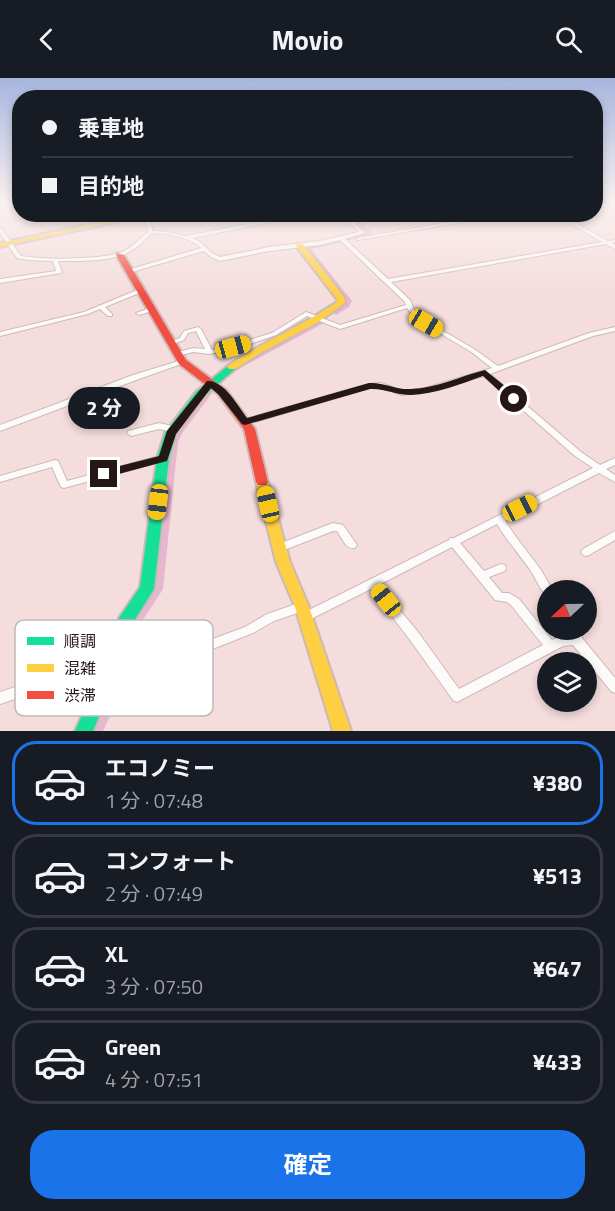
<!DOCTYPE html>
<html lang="ja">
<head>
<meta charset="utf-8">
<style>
	:root { --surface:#171b24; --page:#20242c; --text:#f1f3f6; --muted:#9ea1a6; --line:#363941; --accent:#1a73e8 }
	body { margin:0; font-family:"Titillium Web","Noto Sans JP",sans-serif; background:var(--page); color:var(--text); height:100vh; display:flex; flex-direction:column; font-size:22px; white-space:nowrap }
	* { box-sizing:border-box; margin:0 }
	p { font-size:20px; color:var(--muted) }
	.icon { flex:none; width:33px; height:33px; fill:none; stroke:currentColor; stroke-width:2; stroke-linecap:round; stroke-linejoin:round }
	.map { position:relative; height:653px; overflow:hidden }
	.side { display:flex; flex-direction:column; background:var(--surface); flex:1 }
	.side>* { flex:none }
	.hud { position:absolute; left:12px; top:12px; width:591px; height:132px; border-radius:24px; box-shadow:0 3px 9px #0003; display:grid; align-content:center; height:132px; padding:0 30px; background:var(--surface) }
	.needle { width:39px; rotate:248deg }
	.buttons { position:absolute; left:537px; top:502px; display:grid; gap:12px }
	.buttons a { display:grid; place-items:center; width:60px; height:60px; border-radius:50%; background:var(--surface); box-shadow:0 3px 9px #0003; font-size:30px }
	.end { position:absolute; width:27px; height:27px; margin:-14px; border:8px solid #261717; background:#fff; box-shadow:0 0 0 3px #fff }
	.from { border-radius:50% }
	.bubble { position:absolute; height:42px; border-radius:21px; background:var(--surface); box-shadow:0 3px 9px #0003; font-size:20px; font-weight:700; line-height:42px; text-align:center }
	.car { position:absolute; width:18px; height:36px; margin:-18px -9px; border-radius:8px; box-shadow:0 0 4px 2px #0007; background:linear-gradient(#f5c518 24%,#345 0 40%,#f5c518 0 76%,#345 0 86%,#f5c518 0) }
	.hud b { display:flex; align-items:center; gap:21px; height:57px; font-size:22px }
	.hud b+b { border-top:2px solid var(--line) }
	.hud i { width:15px; height:15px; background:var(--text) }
	ul { padding:10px 0 0; list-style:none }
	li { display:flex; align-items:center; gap:18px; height:84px; margin:0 12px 9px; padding:0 18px; border:3px solid var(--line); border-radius:24px }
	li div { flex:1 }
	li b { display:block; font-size:22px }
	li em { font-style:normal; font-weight:700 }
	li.selected { border-color:var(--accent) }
	li>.icon { width:54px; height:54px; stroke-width:1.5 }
	.action { display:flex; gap:12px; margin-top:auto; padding:12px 30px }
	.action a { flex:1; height:69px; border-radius:24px; background:var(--accent); color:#fff; font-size:24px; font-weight:700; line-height:69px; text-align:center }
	header { display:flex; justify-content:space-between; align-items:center; height:78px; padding:0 30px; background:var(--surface); font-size:27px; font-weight:700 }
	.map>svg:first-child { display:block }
</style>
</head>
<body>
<header><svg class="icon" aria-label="back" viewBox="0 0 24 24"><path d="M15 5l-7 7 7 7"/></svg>Movio<svg class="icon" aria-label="search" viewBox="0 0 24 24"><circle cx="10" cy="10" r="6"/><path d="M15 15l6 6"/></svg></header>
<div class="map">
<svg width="615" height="653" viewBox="0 0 615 653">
	<rect width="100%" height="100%" fill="#f4dddc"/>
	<!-- built -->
	<path fill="#f8d1d0" d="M350 137H503L373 156Z"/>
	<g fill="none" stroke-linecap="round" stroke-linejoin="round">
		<!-- canal -->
		<g fill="#e6b8cf" fill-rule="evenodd">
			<path d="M348 137H352L373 155V157L344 163V161L367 155 348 139Z"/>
			<path d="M341 161 343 162V164L311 171 352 223 349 229 336 237 333 235 334 234 344 227 346 223 304 170Z"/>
			<path d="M322 242 325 244 324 245 246 287H243L239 285Z"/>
			<path d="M209 308H212L216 310 183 354 178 364 163 511 139 548 130 579 128 583 124 585 120 583 118 579 130 542 151 510 170 364 176 351Z"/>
			<path d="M121 586 126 588 127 592 123 610 103 653H89L110 609 116 588Z"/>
		</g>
		<defs>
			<g id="street">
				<path d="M300 136H312L192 160 199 163 212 175 220 179 269 169 320 163 359 154 341 136H346L364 155 345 161 388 201 602 164 554 136H560L608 163 615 162V164L612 165 615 167V171L606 166 391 204 410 222 414 231 428 244 474 271 498 288 589 255 615 249V253L593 258 490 296 581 374 600 387 615 380V387L606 391 615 397V404L599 395 505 443 516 459 541 492 553 513H548V517C540 513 538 505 534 498 523 480 508 465 497 446L460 465 484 493 501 486 505 487 506 490 505 493 489 499 502 515H509L519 521 552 562 562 558 571 557 572 552H582V560L615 600V615L611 613 573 567 563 568 461 622 457 624 453 622 410 562 371 511 305 544 301 542 300 539 301 536 449 462 450 460H454L593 390 575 378 484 298 426 314 402 317 380 309 370 310 248 346H242L241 344 242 342 369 306 381 305 403 313 425 310 492 290 470 273 424 246 409 233 407 230 340 251 307 238 276 257 247 267 210 276 193 274 177 278 175 277 174 276 175 275 193 270 205 271 196 253 188 255 184 262 170 267 167 265 180 260 184 253 198 249 201 251 212 272 243 264 272 255 306 234 340 247 406 227 405 224 340 162 320 167 269 173 220 183 211 179 204 173 132 194H128V192L201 170C188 158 169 156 151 155 144 162 138 170 129 174 111 184 79 183 58 183L62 194 61 195 0 205V201L56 193 53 183 28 182 17 180 0 155V151H2L21 178C43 182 101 182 122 174 132 170 139 161 148 154V149L141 138 143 137H145L152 149V153L168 154 186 158ZM452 469 495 522 507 524 511 527 543 567 459 611 418 554 379 507Z"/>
				<path d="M497 136H510L358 162 356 161 358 160Z"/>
				<path d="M142 210 145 212 144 213 105 229 112 236V238H108L100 231 88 236 0 258V254L84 234Z"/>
				<path d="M153 229 155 230V232L139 237 136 235Z"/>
				<path d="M182 282 184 283 185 284 184 285 139 301 0 353V347L133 297Z"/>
				<path d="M159 345 177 349 178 351 174 354 159 351 131 358 127 355 128 353Z"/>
				<path d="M163 377 166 378 167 380 166 382 64 410 61 409 60 407 52 389 0 404V398L55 382 58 383 59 385 67 403Z"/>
				<path d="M333 445 343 447 355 464 357 467 355 470C346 472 342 460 337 453H333L279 474 276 473 274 470 276 467Z"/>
				<path d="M615 453V462L589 477 586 478 583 477 581 474 583 471Z"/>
				<path d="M302 524 306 526 307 529 306 532 274 543 253 555 210 572 72 602 0 626V614L72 590 210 562 245 549 267 536Z"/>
			</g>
			<path id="fast" d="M232 286 235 287 237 289 235 291 204 318 176 356 169 380 154 511 134 543 120 587 93 653H75L104 587 119 540 140 509 157 380 165 355 196 314 229 287Z"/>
			<g id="slow">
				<path d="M139 136H154L0 169V165Z"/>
				<path d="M297 166H303L344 219 345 225 318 244 262 274 235 291H229L227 289 229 287C263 264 302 248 337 224V221L296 168Z"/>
				<path d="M262 400 266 401 268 404 290 484 309 529 351 653H333L295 529 276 484 256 404 258 401Z"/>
			</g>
			<path id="jam" d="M117 175 124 177 186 282 226 312 255 351 268 404 266 407H258L256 404 244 351 218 316 179 286 116 177Z"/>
		</defs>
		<!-- street casing -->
		<use href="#street" stroke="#ccbab9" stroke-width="2"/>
		<!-- fast casing -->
		<use href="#fast" stroke="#ccbab9" stroke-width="4"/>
		<!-- slow casing -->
		<use href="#slow" stroke="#ccbab9" stroke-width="4"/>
		<!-- jam casing -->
		<use href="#jam" stroke="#ccbab9" stroke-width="4"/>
		<!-- path -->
		<path stroke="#ccc3c3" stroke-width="1.5" stroke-dasharray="4 2" stroke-linecap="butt" d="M0 130 20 127"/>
		<!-- street -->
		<use href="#street" fill="#fdfafa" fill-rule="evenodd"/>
		<!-- fast -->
		<use href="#fast" fill="#16e098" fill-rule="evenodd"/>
		<!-- slow -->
		<use href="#slow" fill="#ffcf43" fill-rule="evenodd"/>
		<!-- jam -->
		<use href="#jam" fill="#f24e42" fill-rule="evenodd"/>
	</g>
	<!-- wall -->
	<path fill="#b5a1a3" d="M404 136H447L411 142Z"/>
	<!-- shaded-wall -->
	<path fill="#938385" d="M412 136H447L411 142Z"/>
	<!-- sky -->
	<linearGradient id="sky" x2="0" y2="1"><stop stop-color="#a7b6de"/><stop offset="0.58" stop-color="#faf0ef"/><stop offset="1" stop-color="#faf0ef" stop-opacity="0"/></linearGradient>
	<rect width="615" height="218" fill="url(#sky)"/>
	<!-- route -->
	<path fill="#261717" d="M485 292 517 318V323H510L483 298C461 306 435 316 411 317 396 317 384 310 370 311L245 347 242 346 218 316 211 310 176 356 167 383 104 400 98 396 100 393 159 378 167 353 207 303C224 302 238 328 247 340L369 305C384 304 396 312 411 311 436 310 461 298 485 292Z"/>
	<!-- legend -->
	<rect x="15" y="542" width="198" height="96" rx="9" fill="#fff" stroke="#beb9b9" stroke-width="1.5"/>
	<rect x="27" y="559" width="27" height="8" fill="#16e098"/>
	<rect x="27" y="586" width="27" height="8" fill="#ffcf43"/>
	<rect x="27" y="613" width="27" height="8" fill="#f24e42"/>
	<g font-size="16" fill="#261717">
		<text x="64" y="569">順調</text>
		<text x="64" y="596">混雑</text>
		<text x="64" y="623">渋滞</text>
	</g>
</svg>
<div class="buttons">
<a><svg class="needle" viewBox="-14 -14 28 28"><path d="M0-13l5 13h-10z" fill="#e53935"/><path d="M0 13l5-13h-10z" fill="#9ea1a6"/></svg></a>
<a><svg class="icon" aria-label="layers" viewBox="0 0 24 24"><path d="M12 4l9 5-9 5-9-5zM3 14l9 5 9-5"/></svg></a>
</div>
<i class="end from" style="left:514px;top:321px"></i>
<i class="end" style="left:104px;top:396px"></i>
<div class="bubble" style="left:68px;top:309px;width:72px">2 分</div>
<i class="car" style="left:426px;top:245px;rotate:120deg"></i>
<i class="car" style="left:233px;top:269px;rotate:75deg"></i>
<i class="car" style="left:158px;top:424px;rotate:187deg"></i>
<i class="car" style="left:268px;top:426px;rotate:347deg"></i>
<i class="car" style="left:520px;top:430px;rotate:63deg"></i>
<i class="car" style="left:386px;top:522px;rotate:321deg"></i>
<div class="hud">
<b><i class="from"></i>乗車地</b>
<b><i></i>目的地</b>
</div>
</div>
<section class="side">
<ul>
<li class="selected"><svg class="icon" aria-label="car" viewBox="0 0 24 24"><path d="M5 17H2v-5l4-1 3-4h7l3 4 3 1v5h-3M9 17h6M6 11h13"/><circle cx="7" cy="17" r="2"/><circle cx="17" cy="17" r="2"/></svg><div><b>エコノミー</b><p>1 分 · 07:48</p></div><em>¥380</em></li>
<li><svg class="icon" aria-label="car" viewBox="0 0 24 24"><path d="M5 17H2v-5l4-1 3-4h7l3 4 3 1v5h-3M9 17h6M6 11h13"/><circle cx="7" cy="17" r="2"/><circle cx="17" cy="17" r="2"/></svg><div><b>コンフォート</b><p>2 分 · 07:49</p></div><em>¥513</em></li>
<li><svg class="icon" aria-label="car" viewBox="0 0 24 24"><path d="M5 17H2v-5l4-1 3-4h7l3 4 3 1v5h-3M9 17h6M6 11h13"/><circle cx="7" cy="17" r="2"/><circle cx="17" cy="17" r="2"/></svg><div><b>XL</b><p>3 分 · 07:50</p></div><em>¥647</em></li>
<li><svg class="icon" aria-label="car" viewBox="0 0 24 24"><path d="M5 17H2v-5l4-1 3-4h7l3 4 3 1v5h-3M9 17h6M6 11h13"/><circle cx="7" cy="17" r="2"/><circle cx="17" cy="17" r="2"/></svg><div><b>Green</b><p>4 分 · 07:51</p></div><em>¥433</em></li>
</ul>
<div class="action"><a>確定</a></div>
</section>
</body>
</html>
